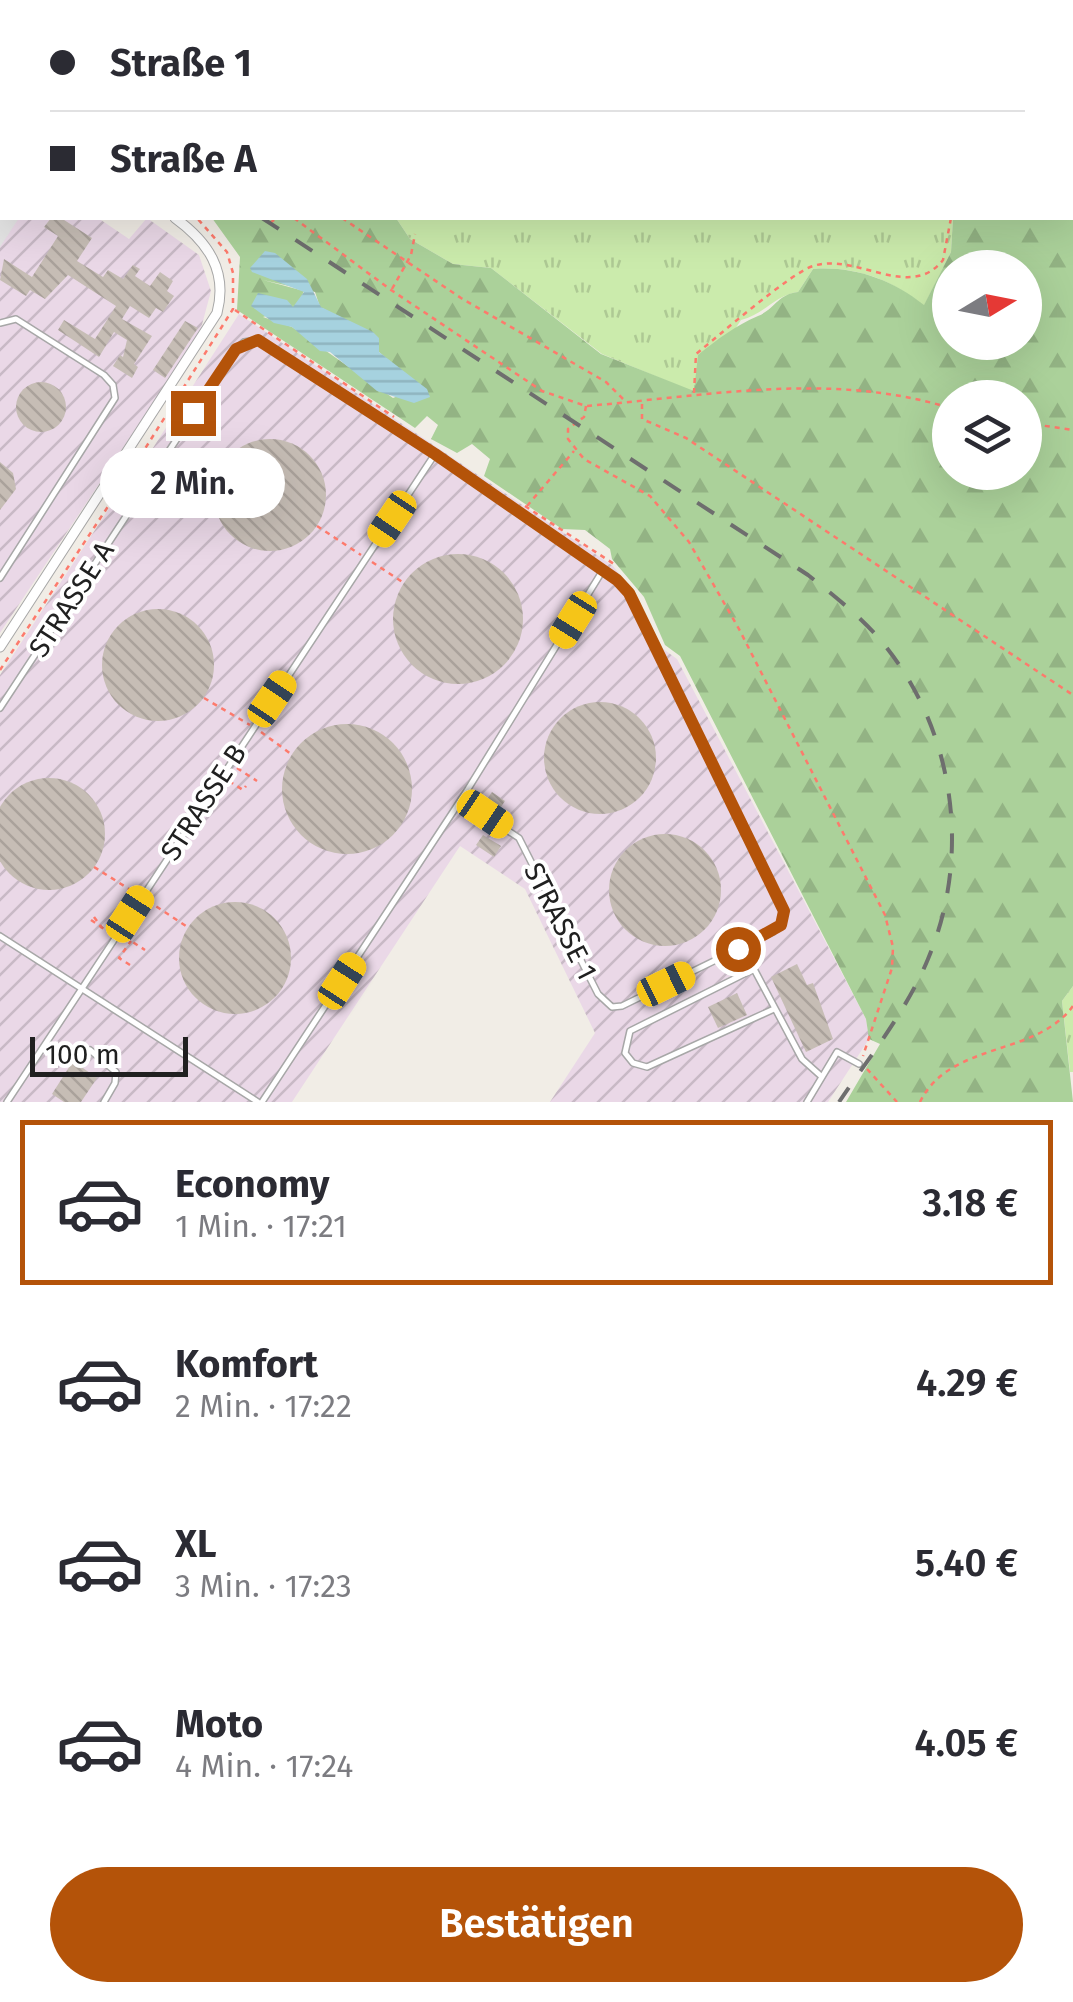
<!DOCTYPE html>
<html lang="de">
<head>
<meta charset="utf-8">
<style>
	:root { --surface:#fff; --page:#f7f7f7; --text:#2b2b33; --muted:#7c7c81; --line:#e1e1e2; --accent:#b45309 }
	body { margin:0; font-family:"Fira Sans",sans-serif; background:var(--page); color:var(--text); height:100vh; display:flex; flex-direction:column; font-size:38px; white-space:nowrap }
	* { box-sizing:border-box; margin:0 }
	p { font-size:32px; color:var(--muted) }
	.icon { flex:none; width:55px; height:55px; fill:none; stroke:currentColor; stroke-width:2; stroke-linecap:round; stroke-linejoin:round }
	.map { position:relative; height:1102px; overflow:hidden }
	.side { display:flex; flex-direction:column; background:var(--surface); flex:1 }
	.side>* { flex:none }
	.banner { position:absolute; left:0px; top:0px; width:1075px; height:220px; box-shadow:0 10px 40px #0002; display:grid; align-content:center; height:220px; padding:0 50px; background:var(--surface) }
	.needle { width:65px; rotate:80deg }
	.fabs { position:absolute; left:932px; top:250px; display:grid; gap:20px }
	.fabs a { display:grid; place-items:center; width:110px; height:110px; border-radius:50%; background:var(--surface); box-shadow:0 10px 40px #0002; font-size:50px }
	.scale { position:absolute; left:30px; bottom:25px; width:158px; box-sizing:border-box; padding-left:10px; border:5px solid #202020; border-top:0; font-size:28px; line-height:35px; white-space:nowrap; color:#202020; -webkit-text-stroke:8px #fff; paint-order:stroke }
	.end { position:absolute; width:45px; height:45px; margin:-22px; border:12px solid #b45309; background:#fff; box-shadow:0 0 0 5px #fff }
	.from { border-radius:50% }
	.bubble { position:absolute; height:70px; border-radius:35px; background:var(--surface); box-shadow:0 10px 40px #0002; font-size:32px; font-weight:600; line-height:70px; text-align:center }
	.car { position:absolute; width:30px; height:60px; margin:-30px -15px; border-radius:12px; box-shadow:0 0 8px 2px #0007; background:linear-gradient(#f5c518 24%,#345 0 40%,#f5c518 0 76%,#345 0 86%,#f5c518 0) }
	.banner b { display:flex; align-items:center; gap:35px; height:95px; font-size:38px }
	.banner b+b { border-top:2px solid var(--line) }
	.banner i { width:25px; height:25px; background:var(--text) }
	ul { padding:18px 0 0; list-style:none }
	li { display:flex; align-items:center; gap:30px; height:165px; margin:0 20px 15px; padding:0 30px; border:5px solid transparent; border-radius:0px }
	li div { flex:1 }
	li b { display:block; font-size:38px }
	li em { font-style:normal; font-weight:600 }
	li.active { border-color:var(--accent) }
	li>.icon { width:90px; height:90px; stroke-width:1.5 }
	.cta { display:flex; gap:20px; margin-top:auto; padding:20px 50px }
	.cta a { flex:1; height:115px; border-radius:60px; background:var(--accent); color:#fff; font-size:40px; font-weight:600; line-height:115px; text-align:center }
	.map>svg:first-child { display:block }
</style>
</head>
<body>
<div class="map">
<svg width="1073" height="1102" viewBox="0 0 1073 1102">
	<defs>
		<pattern id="industrial-furrows" width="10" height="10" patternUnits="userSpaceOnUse" patternTransform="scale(2.5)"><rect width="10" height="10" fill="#ead8e7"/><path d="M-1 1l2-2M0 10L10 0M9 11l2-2" fill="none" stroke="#c8b9c6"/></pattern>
		<pattern id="grass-tufts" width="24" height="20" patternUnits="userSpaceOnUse" patternTransform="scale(2.5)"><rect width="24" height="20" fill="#cbebac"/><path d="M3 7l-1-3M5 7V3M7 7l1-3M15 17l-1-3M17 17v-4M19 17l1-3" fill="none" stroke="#aec994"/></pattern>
		<pattern id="forest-firs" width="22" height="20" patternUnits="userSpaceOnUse" patternTransform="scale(2.5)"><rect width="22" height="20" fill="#abd19a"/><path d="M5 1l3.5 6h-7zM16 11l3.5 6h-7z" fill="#93b384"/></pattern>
		<pattern id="water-rules" width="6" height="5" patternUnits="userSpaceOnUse" patternTransform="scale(2.5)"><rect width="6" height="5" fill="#a6d2df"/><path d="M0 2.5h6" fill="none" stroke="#8fb4bf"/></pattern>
		<pattern id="building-back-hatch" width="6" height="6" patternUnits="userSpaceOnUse" patternTransform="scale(2.5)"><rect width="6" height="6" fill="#c6bdb5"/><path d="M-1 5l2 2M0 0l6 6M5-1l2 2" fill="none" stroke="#aaa29b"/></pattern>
	</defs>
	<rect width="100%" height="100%" fill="#f1ede6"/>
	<!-- industrial -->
	<g fill="url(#industrial-furrows)">
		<path d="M0 137 2 218H98L129 239 147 218 199 255 211 291 200 332 0 633Z"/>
		<path d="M239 314 613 566 634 592 662 648 677 659 866 1019 869 1039 828 1102H550L595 1033 525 889 460 846 292 1102H0V675L112 504H117Z"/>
	</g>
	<!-- grass -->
	<g fill="url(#grass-tufts)">
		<path d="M301 0H974L301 2Z"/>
		<path d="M396 218H953L951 252 924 306C891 279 855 266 813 269L798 292C775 295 765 314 741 320L694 392 602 354 491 268 453 264 410 239Z"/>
		<path d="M1073 986V1072H1070L1062 1001Z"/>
	</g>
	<!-- forest -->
	<g fill="url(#forest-firs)" fill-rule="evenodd">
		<path d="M0 0H247L2 2V92Z"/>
		<path d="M974 0H1073V986L1062 1001 1073 1102H846L880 1044 869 1039 866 1019 680 656 665 645 644 597 612 559 610 549 585 530 562 529 484 476 490 459 472 444 457 453 431 439 438 425 427 416 415 428 237 310 240 257 212 218H396L410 239 453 264 491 268 601 354 694 391 698 355C719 338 735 326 758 316 775 309 778 294 798 292L813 269C854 266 891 279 924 305L951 252 953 218H1072V2ZM950 268H1025V342H950ZM263 280 315 292 320 307 378 338 379 352 420 387 393 398 292 327 263 317 297 306 304 291ZM950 398H1025V472H950Z"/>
	</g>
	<!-- parking -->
	<path fill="#e4e4e4" d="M0 164 2 218H19L0 247Z"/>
	<!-- water -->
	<path fill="url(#water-rules)" d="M265 251 275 253 307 279 321 307 373 332 379 338V352L427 389 430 397 414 403 377 391 330 352 320 351 292 327 274 323 251 306 258 293 287 300 293 307 304 292 252 272 250 268Z"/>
	<!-- building -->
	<g fill="url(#building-back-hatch)">
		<path d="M51 218H61L92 238 77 261 103 277 108 270 123 279 133 265 140 269 135 276 150 286 160 272 173 281 167 291 174 296 163 312 156 308 149 318 130 306 122 319 152 336 134 364 138 367 132 378 113 366 120 355 123 357 127 340 114 332 99 357 58 330 64 320 95 339 116 306 68 275 45 299 30 290 26 296 0 280 4 259 32 277 58 236 44 227Z"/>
		<path d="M185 321 198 328 165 378 153 370Z"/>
		<circle cx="41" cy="407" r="25"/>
		<circle cx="270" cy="495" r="56"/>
		<path d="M0 462 13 473 16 489 0 510Z"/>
		<circle cx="458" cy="619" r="65"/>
		<circle cx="158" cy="665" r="56"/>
		<circle cx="600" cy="758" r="56"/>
		<circle cx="347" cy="789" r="65"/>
		<circle cx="49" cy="834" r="56"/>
		<path d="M492 792 505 801 496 814 483 805Z"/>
		<circle cx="665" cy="890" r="56"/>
		<path d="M483 835 501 846 494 857 476 845Z"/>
		<circle cx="235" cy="958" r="56"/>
		<path d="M797 964 807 985 813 983 833 1039 806 1052 771 977Z"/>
		<path d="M737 993 747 1015 718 1028 708 1007Z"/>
		<path d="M73 1061 97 1078 81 1102H64L52 1094Z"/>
	</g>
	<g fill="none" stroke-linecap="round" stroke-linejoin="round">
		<defs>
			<g id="lane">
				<path d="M0 146 2 145"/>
				<path d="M0 179 2 172"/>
				<path d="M0 323 16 319 104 375 113 385 115 398 0 578"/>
				<path d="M104 490 130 508"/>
				<path d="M0 708 236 349 244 342 257 340 435 454 617 580 629 593 780 902 784 918 773 932 622 1006 612 1007 598 994 519 838 461 800"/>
				<path d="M0 936 258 1102"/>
				<path d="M774 1009 647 1067 633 1063 625 1053 630 1031 754 969 802 1059 821 1076"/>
				<path d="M90 1050 116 1072 115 1083 104 1102"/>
				<path d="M7 1102 435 454"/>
				<path d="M262 1102 468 789 603 570"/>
				<path d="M807 1102 837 1052 859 1064"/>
			</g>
			<g id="street">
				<path d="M0 100 2 102"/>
				<path d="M0 647 217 313C228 271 208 242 175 218"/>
			</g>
		</defs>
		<!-- lane casing -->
		<use href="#lane" stroke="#a7a7a7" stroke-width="8"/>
		<!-- street casing -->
		<use href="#street" stroke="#a7a7a7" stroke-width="11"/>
		<!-- path -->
		<g stroke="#fd7a6c" stroke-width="2.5" stroke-dasharray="5 5" stroke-linecap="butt">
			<path d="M257 0 259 2"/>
			<path d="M70 2 73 0"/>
			<path d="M112 2 113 0"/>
			<path d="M304 2 305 0"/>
			<path d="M963 2 964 0"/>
			<path d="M0 19 2 20"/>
			<path d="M294 218 391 290 542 391 586 406C707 396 831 371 950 408"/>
			<path d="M342 218 461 298 606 382 625 401"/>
			<path d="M270 223 277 218"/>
			<path d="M392 289 411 255 415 234"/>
			<path d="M235 310 394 417"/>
			<path d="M694 393 696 354C717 337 792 272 813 266 856 252 910 302 943 260L951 218"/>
			<path d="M642 404V419L686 438 1073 695"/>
			<path d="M586 406 584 417 568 429V439L584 459 650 496 689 542 739 629 885 915 893 947 892 968 863 1056"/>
			<path d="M1025 423 1073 430"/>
			<path d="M119 490 233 309V273L227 252 197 218"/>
			<path d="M525 506 614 564"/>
			<path d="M527 506 574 451"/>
			<path d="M317 526 361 555"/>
			<path d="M372 562 404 583"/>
			<path d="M0 670 109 505"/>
			<path d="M204 698 250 725"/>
			<path d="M261 732 291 754"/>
			<path d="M237 768 257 781"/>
			<path d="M229 781 243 790 246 786"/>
			<path d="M94 867 137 894"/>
			<path d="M148 901 189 928"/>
			<path d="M94 917 102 928"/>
			<path d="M91 920 110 933"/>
			<path d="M125 937 145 950"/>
			<path d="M130 965 119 958 131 941"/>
			<path d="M867 1069 897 1102"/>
			<path d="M920 1102C950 1041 1036 1057 1073 1006"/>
		</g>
		<!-- lane -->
		<use href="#lane" stroke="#fff" stroke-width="5"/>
		<!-- street -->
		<use href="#street" stroke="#fff" stroke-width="9"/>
		<!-- rail -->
		<g stroke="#6e6e6e" stroke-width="4" stroke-dasharray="20 20" stroke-linecap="butt">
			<path d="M64 0 65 2"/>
			<path d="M262 218 808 575C832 594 856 613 877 636 954 724 973 852 928 959 907 1010 870 1056 839 1102"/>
		</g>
	</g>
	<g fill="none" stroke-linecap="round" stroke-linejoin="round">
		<!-- route -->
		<path stroke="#b45309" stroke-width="12" d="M193 413 236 349 258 340 435 454 617 580 629 593 784 911 781 925 738 949"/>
	</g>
	<g text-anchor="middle" stroke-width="8" stroke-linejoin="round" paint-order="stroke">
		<!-- street labels -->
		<g font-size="28" fill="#202020" stroke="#fff">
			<text transform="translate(71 599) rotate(-57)" y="10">STRASSE A</text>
			<text transform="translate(203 802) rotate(-57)" y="10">STRASSE B</text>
			<text transform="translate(561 921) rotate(63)" y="10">STRASSE 1</text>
		</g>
	</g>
</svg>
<div class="fabs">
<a><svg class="needle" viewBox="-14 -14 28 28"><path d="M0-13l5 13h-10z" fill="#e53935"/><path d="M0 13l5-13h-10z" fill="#7c7c81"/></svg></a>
<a><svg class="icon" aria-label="layers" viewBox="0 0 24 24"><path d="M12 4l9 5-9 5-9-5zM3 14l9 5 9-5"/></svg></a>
</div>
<div class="scale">100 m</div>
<i class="end from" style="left:738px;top:949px"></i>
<i class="end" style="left:193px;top:413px"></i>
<div class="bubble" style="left:100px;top:448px;width:185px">2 Min.</div>
<i class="car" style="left:392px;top:519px;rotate:214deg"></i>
<i class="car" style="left:573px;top:620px;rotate:212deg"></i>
<i class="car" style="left:272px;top:699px;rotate:34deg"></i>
<i class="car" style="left:485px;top:814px;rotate:124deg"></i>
<i class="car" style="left:130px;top:914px;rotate:33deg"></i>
<i class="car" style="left:342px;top:981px;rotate:33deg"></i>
<i class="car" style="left:666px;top:984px;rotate:64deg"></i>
<div class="banner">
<b><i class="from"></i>Straße 1</b>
<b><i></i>Straße A</b>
</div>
</div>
<section class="side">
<ul>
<li class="active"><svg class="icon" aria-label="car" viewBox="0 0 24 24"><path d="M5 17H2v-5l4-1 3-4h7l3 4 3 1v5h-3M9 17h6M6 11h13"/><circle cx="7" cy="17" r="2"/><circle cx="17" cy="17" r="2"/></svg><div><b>Economy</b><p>1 Min. · 17:21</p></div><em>3.18 €</em></li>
<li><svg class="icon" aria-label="car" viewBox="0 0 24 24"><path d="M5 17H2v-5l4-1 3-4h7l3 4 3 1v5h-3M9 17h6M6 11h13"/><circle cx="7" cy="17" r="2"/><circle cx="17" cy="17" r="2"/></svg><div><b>Komfort</b><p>2 Min. · 17:22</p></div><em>4.29 €</em></li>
<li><svg class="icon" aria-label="car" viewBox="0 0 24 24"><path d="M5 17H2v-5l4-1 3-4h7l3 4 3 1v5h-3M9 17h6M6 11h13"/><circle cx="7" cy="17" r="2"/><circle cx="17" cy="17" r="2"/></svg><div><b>XL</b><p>3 Min. · 17:23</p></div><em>5.40 €</em></li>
<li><svg class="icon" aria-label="car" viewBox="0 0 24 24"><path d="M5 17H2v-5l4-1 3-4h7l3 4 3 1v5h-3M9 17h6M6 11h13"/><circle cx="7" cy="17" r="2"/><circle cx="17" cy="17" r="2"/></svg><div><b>Moto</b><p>4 Min. · 17:24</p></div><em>4.05 €</em></li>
</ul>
<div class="cta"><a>Bestätigen</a></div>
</section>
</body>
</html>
